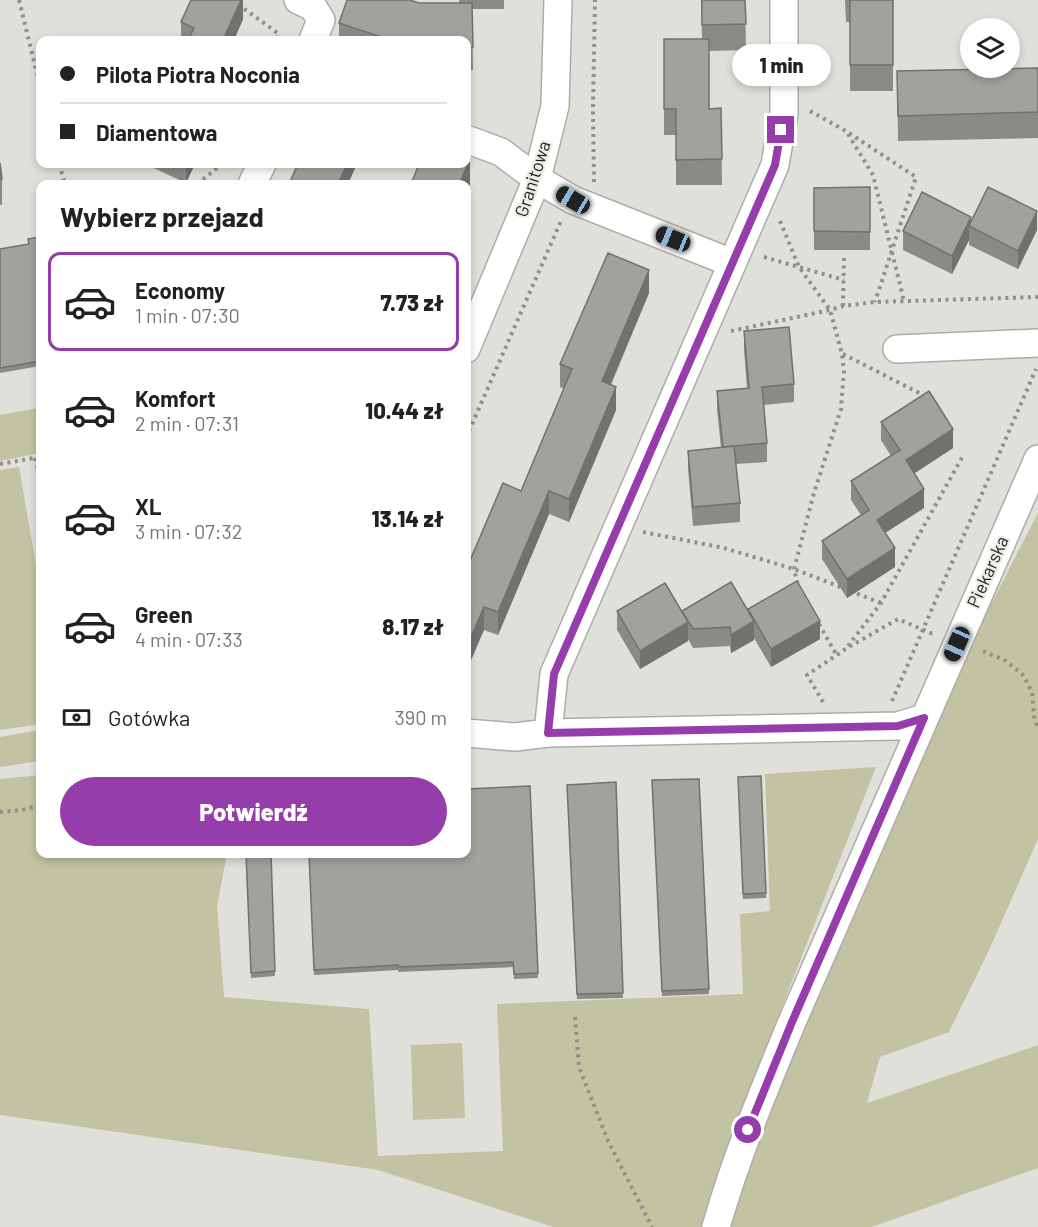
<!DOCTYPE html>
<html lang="pl">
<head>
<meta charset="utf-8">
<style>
	:root { --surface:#fff; --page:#f6f6f6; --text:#222; --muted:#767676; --line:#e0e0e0; --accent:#953eab }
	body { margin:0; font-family:Barlow,sans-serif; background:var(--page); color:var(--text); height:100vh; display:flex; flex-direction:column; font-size:22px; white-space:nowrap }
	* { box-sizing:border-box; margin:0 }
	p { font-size:20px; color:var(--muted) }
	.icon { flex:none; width:33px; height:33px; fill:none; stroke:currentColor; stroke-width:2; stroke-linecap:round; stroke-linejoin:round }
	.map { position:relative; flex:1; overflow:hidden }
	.panel { position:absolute; left:36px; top:180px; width:435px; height:678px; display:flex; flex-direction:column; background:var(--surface); border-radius:12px; box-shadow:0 3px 9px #0003 }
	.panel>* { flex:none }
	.hud { position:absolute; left:36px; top:36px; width:435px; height:132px; border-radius:12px; box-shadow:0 3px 9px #0003; display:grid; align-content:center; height:132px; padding:0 24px; background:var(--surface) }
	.buttons { position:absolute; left:960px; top:18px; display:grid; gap:12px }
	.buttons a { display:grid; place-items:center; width:60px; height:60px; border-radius:50%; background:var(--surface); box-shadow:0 3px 9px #0003; font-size:30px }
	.end { position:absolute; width:27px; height:27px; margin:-14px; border:8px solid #953eab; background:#fff; box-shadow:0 0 0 3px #fff }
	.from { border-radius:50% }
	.bubble { position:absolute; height:42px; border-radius:21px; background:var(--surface); box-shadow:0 3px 9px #0003; font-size:20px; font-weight:800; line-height:42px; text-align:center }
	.car { position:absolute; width:18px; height:36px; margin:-18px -9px; border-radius:8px; box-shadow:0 0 4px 2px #0007; background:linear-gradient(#222 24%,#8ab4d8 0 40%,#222 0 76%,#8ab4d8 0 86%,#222 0) }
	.hud b { display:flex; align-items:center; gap:21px; height:57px; font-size:22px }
	.hud b+b { border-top:2px solid var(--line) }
	.hud i { width:15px; height:15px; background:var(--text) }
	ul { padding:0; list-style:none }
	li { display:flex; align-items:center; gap:18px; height:99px; margin:0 12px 9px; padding:0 12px; border:3px solid transparent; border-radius:12px }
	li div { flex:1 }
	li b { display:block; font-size:22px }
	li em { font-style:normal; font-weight:800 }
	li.selected { border-color:var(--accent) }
	li>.icon { width:54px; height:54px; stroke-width:1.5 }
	h2 { padding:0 24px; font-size:27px; line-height:72px }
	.pay { display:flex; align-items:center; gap:15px; height:66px; padding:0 24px; font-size:22px }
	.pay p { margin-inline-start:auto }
	.action { display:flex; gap:12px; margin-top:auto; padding:12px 24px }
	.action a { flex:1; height:69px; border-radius:36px; background:var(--accent); color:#fff; font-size:24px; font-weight:800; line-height:69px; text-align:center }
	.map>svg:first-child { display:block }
</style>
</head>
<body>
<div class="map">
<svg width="1038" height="1227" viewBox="0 0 1038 1227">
	<rect width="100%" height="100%" fill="#e0e0da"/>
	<!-- green -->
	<g fill="#c2c3a2">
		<path d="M39 408 40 416V453L0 461V415Z"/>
		<path d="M19 467 40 588V724L0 730V470Z"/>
		<path d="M1038 513V839L990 948 949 1032 880 1057 867 1103 1038 1045V1168L872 1227H728L732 1213 799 1037 978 629Z"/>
		<path d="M40 730V761L0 767V737Z"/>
		<path d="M876 767 778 1017 727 1152 705 1227H553L378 1170 0 1115V779L40 775V854H227L217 906 224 997 369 1009 378 1156 503 1151 497 1004 743 994 740 914 770 911 765 774Z"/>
		<path d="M462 1043 465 1118 413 1120 411 1045Z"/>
	</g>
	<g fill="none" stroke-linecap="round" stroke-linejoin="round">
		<defs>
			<g id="minor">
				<path d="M298 0 313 7 321 20 313 40"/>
				<path d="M466 139 501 152 537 179 573 200 732 263"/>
				<path d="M252 184 262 164"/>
				<path d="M466 349 537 179 555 106 558 0"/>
				<path d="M897 349 1038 343"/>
				<path d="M466 733 515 737 548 733 898 726 924 718"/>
				<path d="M548 733 554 674 775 165 784 113V0"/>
				<path d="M716 1227C736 1157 764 1090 792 1022L1038 459"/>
			</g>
		</defs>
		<!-- minor casing -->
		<use href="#minor" stroke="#adada7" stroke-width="30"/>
		<!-- path -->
		<g stroke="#8f8f8b" stroke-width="4" stroke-dasharray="3 4.5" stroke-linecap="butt">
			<path d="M19 0 40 86"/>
			<path d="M232 0 279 34 276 40"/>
			<path d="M810 111 846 131 916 177 875 302"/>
			<path d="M848 134 873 175 904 301"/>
			<path d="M59 164 65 184"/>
			<path d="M594 182 593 109 595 0"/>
			<path d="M197 184 217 168 218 164"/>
			<path d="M780 221 799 267 830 310 842 354 844 371 841 409 814 493 794 569 798 586"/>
			<path d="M764 257 844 280"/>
			<path d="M843 306 844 255"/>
			<path d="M731 331 830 310 843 306 875 302 1038 297"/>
			<path d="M843 354 927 397"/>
			<path d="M466 438 561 221"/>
			<path d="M35 458 40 479"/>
			<path d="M0 464 40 457"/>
			<path d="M643 532 724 548 794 569 843 588"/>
			<path d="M850 591 881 603"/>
			<path d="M819 624 836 654"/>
			<path d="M848 646 881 603 964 454"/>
			<path d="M983 651 1006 661 1023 675 1032 692 1034 716 1038 729"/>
			<path d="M892 701 1036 369"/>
			<path d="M823 702 807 675 847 648 898 619 933 634"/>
			<path d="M0 812 22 810 40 805"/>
			<path d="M575 1017 579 1067 608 1141 652 1227"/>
		</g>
		<!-- minor -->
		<use href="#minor" stroke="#fff" stroke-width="27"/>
	</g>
	<!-- wall -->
	<g fill="#8b8b86">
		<path d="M243 0V19L234 40H181V22Z"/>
		<path d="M459 0H504V9H472L473 70H466V40H339V23L419 3H459Z"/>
		<path d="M701 0H745L746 50 709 51V109L721 108 722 185H676V135H664V39H702Z"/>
		<path d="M845 0H893V91H850V22H846Z"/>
		<path d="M1038 68V138L898 141 897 71Z"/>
		<path d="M0 163 2 179V205H0Z"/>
		<path d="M145 164H195L186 183Z"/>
		<path d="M870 187V250H814V188Z"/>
		<path d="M971 221 1037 230 1018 269 969 245V240L952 274 903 250V231Z"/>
		<path d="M40 237V366L0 373V249L29 244 28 239Z"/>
		<path d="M649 293 611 385 616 410 569 522 549 514 498 635 484 630 466 570 521 491 564 389 560 387V364Z"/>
		<path d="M744 331 794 384V402L764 405 767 443V462L736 464 740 503V522L693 526 688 469V451L721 448 717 409V391L747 388 744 350Z"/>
		<path d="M881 422 953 448 914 473 924 508 885 533 895 567 847 598 822 559V541L861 515 851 500V481L891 456 881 440Z"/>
		<path d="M617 611H748L820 639 771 667 754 638V640L731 653 730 646 693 648 688 639V641L640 669 617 630Z"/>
		<path d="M738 777 766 893V898L743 899Z"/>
		<path d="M699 779 709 994 662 996 652 780Z"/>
		<path d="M616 782 623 998 577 999 567 785Z"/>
		<path d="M530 786 538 978 514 979 513 967 398 972V970L314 975 309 854Z"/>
		<path d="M246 854H271L275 976 251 978Z"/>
	</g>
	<!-- shaded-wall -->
	<g fill="#71716d">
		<path d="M241 0H243V19L234 40H223Z"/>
		<path d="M470 159V185L466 193V184H459Z"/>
		<path d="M186 164H195L186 183Z"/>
		<path d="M347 164H357L348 184H338Z"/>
		<path d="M1037 211V230L1018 269V251Z"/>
		<path d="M971 217V228L969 226V240L952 274V256Z"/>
		<path d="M649 270V293L602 404V381Z"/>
		<path d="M616 387V410L569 522V499Z"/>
		<path d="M953 429V448L906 479V460Z"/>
		<path d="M924 489V508L877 538V520Z"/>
		<path d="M549 491V514L498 635V612Z"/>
		<path d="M895 548V567L847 598V579Z"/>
		<path d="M484 607V630L466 672V649Z"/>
		<path d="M754 621V640L731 653V635Z"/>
		<path d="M820 621V639L771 667V649Z"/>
		<path d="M688 622V641L640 669V651Z"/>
	</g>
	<!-- building -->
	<g fill="#a2a29c" stroke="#71716d" stroke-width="1.5">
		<path d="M191 0H241L223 40H188L194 28 181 22Z"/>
		<path d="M347 0H410L419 3H472L473 47H466V40H390L339 23Z"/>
		<path d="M702 0H745L746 24 702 25Z"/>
		<rect x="850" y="0" width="43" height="65"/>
		<path d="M664 39H709V109L721 108 722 159 676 160V109H664Z"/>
		<path d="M1038 68V112L898 116 897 71Z"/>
		<path d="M466 158 470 159 459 184H411L419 164H466Z"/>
		<path d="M0 163 2 179 0 180Z"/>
		<path d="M298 164H347L338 184H289Z"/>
		<path d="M870 187V232L814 231V188Z"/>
		<path d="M988 187 1037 211 1018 251 969 226Z"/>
		<path d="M922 192 971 217 952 256 903 231Z"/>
		<path d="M40 237V361L0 368V249L29 244 28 239Z"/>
		<path d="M608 253 649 270 602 381 616 387 569 499 549 491 498 612 484 607 466 649V570L503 483 521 491 572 369 560 364Z"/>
		<path d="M789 327 794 384 762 387 767 443 723 447 717 391 749 388 744 331Z"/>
		<path d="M929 391 953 429 906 460 924 489 877 520 895 548 847 579 822 541 869 510 851 481 900 450 881 422Z"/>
		<path d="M734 446 740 503 693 507 688 451Z"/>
		<path d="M797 581 820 621 771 649 748 609Z"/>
		<path d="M731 582 754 621 731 635 730 627 693 629 682 611Z"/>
		<path d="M665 583 688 622 640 651 617 611Z"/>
		<path d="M761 776 766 893 743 894 738 777Z"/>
		<path d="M699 779 709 989 662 991 652 780Z"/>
		<path d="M616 782 623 993 577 994 567 785Z"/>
		<path d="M530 786 538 973 514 974 513 962 398 967V965L314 970 309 854H466V789Z"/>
		<path d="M246 854H271L275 971 251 973Z"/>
	</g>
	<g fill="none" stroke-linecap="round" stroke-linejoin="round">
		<!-- route -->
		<path stroke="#953eab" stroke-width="8" d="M748 1130 792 1022 924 718 898 726 548 733 554 674 775 165 781 130"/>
	</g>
	<g text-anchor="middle" stroke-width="4.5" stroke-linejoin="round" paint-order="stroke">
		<!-- street labels -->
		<g font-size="18" fill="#252523" stroke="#edede7">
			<text transform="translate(533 179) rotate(-72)" y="6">Granitowa</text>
			<text transform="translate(988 572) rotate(-66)" y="6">Piekarska</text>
		</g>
	</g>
</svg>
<div class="buttons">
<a><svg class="icon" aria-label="layers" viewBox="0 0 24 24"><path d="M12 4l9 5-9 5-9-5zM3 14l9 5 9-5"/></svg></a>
</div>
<i class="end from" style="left:748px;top:1130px"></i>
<i class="end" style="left:781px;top:130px"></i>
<div class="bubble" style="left:732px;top:44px;width:99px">1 min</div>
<i class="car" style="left:573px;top:200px;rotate:300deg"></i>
<i class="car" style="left:673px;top:239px;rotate:292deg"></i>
<i class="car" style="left:957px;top:644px;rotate:204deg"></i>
<div class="hud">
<b><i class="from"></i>Pilota Piotra Noconia</b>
<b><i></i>Diamentowa</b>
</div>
<section class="panel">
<h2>Wybierz przejazd</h2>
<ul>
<li class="selected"><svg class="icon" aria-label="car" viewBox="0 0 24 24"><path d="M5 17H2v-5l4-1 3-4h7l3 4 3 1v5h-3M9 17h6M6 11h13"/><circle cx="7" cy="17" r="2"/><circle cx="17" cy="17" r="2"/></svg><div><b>Economy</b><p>1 min · 07:30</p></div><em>7.73 zł</em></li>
<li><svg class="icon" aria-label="car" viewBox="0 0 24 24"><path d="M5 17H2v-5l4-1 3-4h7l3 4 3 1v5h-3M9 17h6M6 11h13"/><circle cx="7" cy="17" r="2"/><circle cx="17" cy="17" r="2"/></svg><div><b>Komfort</b><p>2 min · 07:31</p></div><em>10.44 zł</em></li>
<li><svg class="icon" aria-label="car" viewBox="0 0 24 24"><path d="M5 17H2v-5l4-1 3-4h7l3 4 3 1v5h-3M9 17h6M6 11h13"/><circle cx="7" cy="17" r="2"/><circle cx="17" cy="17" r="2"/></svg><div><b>XL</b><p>3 min · 07:32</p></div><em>13.14 zł</em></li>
<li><svg class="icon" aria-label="car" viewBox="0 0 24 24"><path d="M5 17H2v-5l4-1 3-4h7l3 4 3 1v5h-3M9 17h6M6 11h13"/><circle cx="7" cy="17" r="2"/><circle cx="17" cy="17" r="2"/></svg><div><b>Green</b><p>4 min · 07:33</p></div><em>8.17 zł</em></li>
</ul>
<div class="pay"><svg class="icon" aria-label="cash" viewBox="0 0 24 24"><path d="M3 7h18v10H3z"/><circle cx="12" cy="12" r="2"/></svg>Gotówka<p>390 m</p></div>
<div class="action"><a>Potwierdź</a></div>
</section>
</div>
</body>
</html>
